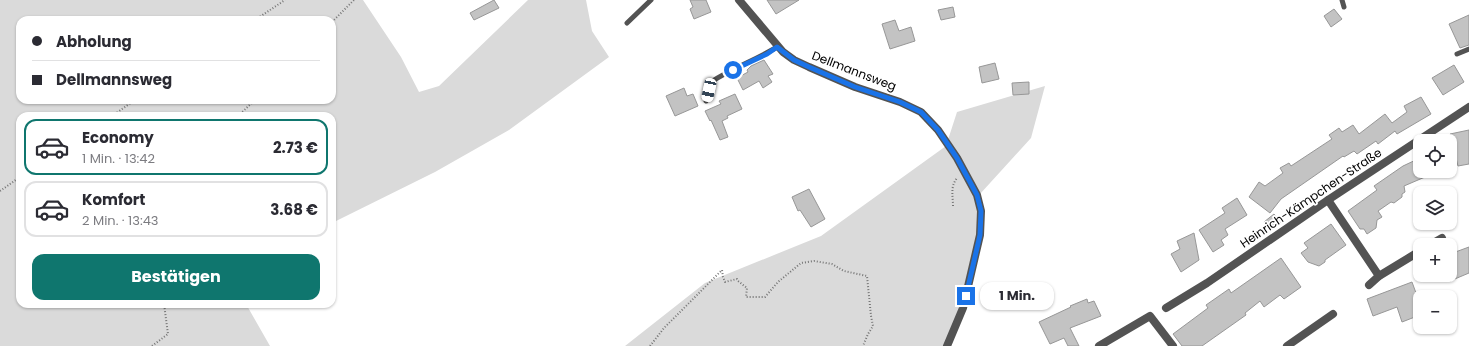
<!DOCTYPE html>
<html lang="de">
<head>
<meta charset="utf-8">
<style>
	:root { --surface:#fff; --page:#f7f7f7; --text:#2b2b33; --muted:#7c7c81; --line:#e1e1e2; --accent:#0f766e }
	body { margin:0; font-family:Poppins,sans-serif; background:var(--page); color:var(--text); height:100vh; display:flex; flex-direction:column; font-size:15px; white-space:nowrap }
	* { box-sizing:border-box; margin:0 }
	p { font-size:13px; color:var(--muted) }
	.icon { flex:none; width:22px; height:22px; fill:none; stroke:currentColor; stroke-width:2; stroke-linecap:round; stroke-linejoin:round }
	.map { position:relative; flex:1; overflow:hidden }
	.details { position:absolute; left:16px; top:112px; width:320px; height:196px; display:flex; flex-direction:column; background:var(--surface); border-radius:12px; box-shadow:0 1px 3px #0004 }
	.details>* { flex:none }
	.banner { position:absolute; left:16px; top:16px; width:320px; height:88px; border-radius:12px; box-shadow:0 1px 3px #0004; display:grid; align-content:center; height:88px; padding:0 16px; background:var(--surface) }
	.fabs { position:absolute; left:1413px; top:134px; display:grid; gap:8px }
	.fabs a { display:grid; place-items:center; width:44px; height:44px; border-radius:8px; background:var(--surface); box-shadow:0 1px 3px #0004; font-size:20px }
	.end { position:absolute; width:18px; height:18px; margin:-9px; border:5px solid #1a73e8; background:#fff; box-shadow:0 0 0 2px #fff }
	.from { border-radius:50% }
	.bubble { position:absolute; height:28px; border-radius:12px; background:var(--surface); box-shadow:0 1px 3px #0004; font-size:13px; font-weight:700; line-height:28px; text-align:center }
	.car { position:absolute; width:12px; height:24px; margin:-12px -6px; border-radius:5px; box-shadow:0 0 3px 1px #0007; background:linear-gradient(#fff 24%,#345 0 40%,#fff 0 76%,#345 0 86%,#fff 0) }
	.banner b { display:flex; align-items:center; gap:14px; height:38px; font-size:15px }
	.banner b+b { border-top:1px solid var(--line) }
	.banner i { width:10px; height:10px; background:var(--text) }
	ul { padding:7px 0 0; list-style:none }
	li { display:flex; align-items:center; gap:12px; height:56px; margin:0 8px 6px; padding:0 8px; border:2px solid var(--line); border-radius:12px }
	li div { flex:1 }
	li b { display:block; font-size:15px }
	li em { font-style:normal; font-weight:700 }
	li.active { border-color:var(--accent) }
	li>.icon { width:36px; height:36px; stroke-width:1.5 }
	.primary-button { display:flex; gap:8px; margin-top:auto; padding:8px 16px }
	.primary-button a { flex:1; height:46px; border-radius:12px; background:var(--accent); color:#fff; font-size:16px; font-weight:700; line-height:46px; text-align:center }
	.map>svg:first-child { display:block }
</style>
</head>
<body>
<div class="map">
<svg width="1469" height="346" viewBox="0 0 1469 346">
	<rect width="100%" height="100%" fill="#fff"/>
	<!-- green -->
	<g fill="#dadada" fill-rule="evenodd">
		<path d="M0 0H363L401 57 419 92 439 86 528 0H586L592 31 609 57 509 130 435 172 332 223V116H20V304H246L270 346H0ZM20 20H332V100H20Z"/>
		<path d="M1045 86 1031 138 980 194 977 236 961 307 946 346H625L705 283 821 236 946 146 957 112Z"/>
	</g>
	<!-- building -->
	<g fill="#c3c3c3" stroke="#979797">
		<path d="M494 0 499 8 474 20 470 13Z"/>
		<path d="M690 0H706L711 12 694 19 690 9 693 7Z"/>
		<path d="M767 0H799L776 14Z"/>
		<path d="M953 7 955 17 941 20 938 10Z"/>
		<path d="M1334 9 1342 19 1331 27 1324 16Z"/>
		<path d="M1469 15V45L1460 48 1449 24Z"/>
		<path d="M895 20 899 31 911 27 915 41 890 49 882 24Z"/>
		<path d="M764 60 773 74 768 76 772 82 763 88 759 81 743 90 737 78 748 72 747 70 751 66Z"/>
		<path d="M995 63 999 79 982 83 979 67Z"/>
		<path d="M1454 65 1464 82 1443 95 1432 78Z"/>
		<path d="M1029 82V94L1013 95 1012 83Z"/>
		<path d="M684 88 687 96 693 94 698 106 675 116 666 96Z"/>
		<path d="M735 94 742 109 727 116 728 118 722 121 728 137 720 140 711 120 710 121 705 111 721 104 719 101Z"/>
		<path d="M1421 97 1431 114 1397 134 1395 131 1378 144 1376 141 1357 154 1354 151 1344 157 1343 156 1281 199 1270 213 1249 197 1259 182 1265 186 1283 173 1280 168 1289 163 1291 166 1332 139 1329 135 1339 128 1342 132 1353 125 1359 134 1385 114 1392 123 1407 112 1404 106Z"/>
		<path d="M1469 130V164L1458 166 1450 134Z"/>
		<path d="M1420 158V171H1439L1404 186 1405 192 1402 194V197L1394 203 1391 202 1378 211 1382 217 1377 220 1376 228 1367 234 1364 229H1360L1348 211 1377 190 1374 186 1403 166Z"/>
		<path d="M809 189 825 219 811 227 800 210 798 211 792 197Z"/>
		<path d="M1237 198 1247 215 1225 229 1228 235 1221 240 1224 245 1213 252 1199 230 1225 213 1222 208Z"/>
		<path d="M1274 214 1281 223 1271 230 1264 222Z"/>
		<path d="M1331 224 1346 245 1325 260V262L1319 266 1308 262 1301 253 1308 248 1304 243Z"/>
		<path d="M1194 233 1199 260 1181 272 1171 254 1180 249 1177 241Z"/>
		<path d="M1469 247V273L1450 281V254Z"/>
		<path d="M1281 258 1301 287 1284 299 1280 295 1264 307 1260 301 1245 313 1246 315 1202 346H1182L1173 334 1208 308 1206 305 1229 289 1231 293Z"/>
		<path d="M1412 282 1420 304V315L1402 322 1397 307 1373 316 1367 299Z"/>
		<path d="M1087 299 1088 303 1094 301 1101 316 1070 328 1079 346H1068L1064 338 1050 344 1039 322 1071 307 1070 306Z"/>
	</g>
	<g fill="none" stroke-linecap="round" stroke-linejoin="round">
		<!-- path -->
		<g stroke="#757575" stroke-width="2" stroke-dasharray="1 2" stroke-linecap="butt">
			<path d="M255 20 285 0"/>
			<path d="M332 22 354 0"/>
			<path d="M112 116 135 100"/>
			<path d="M238 116 255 100"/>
			<path d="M0 191 20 177"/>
			<path d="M953 206C953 196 950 187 957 178"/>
			<path d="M152 346 168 334 164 304"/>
			<path d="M650 346 664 328 722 270 723 277 725 282 737 279 738 281 747 288 746 297H765L778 282 801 263 814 261 832 264 844 271 867 276 871 316 873 326 868 334 863 346"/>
		</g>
		<!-- service -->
		<g stroke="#535353" stroke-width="5">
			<path d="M1342 0 1344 7"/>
			<path d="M627 23 651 0"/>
			<path d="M1457 54 1469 49"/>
			<path d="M706 101 711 82C732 68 756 60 777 47"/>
		</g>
		<!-- minor -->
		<g stroke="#535353" stroke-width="8">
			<path d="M739 0 783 52 794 60 809 67 855 87 900 102 921 112 938 130 957 158 977 195 981 211 980 235 963 308 947 346"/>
			<path d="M1328 200 1379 276"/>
			<path d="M1430 245 1442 238"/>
			<path d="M1369 285 1379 276 1420 251"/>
			<path d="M1166 308 1207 283 1328 200 1469 107"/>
			<path d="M1099 346 1150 316 1173 346"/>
			<path d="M1287 346 1333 314"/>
		</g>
	</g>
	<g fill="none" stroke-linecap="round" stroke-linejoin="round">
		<!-- route -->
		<path stroke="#1a73e8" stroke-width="5" d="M733 70 767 54 777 47 794 60 809 67 855 87 900 102 921 112 938 130 957 158 977 195 981 211 980 235 966 296"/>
	</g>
	<g text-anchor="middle" stroke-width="3.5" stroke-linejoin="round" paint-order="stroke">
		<!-- street labels -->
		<g font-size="12" fill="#000" stroke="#fff">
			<text transform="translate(854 71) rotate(21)" y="4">Dellmannsweg</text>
			<text transform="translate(1311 198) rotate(-34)" y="4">Heinrich-Kämpchen-Straße</text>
		</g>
	</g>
</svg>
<div class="fabs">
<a><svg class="icon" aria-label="locate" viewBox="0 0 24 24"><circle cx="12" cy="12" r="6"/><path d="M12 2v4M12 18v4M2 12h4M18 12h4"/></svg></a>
<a><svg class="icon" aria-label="layers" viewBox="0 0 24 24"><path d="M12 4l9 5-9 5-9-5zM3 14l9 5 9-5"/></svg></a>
<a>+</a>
<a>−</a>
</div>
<i class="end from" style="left:733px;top:70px"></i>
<i class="end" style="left:966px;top:296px"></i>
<div class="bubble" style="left:980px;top:282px;width:74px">1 Min.</div>
<i class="car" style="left:709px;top:90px;rotate:192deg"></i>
<div class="banner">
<b><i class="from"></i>Abholung</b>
<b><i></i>Dellmannsweg</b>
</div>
<section class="details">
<ul>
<li class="active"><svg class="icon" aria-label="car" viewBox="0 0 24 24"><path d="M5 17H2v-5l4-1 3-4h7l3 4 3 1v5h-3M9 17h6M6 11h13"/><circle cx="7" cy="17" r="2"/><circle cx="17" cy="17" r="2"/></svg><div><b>Economy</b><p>1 Min. · 13:42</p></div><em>2.73 €</em></li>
<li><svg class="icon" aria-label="car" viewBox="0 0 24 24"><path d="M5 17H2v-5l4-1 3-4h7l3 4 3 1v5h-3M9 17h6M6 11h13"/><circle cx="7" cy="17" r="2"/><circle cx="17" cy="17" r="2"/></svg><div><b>Komfort</b><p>2 Min. · 13:43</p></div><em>3.68 €</em></li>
</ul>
<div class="primary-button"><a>Bestätigen</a></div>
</section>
</div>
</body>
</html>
